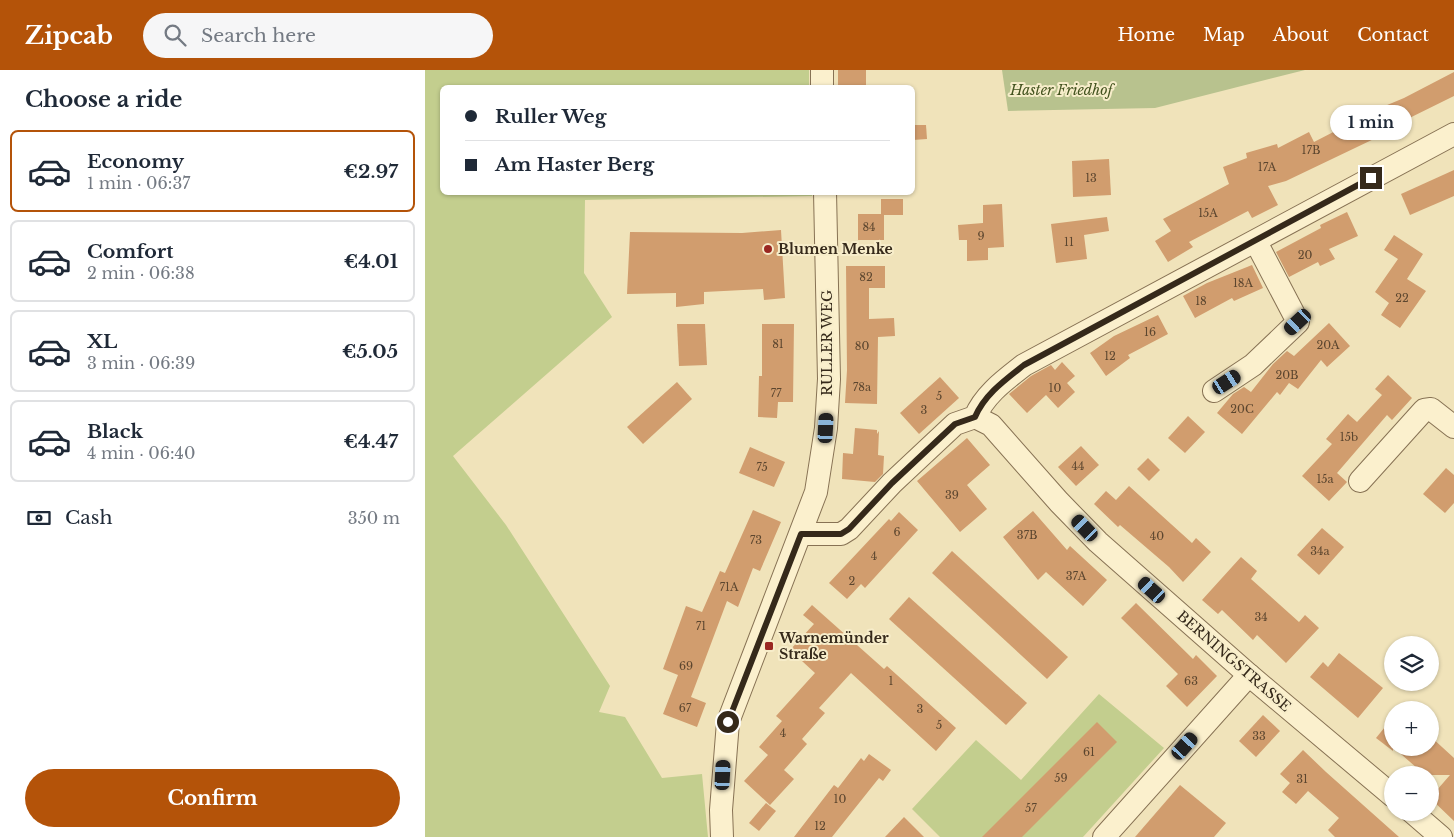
<!DOCTYPE html>
<html lang="en">
<head>
<meta charset="utf-8">
<style>
	:root { --surface:#fff; --page:#f6f6f7; --text:#1f2937; --muted:#747a83; --line:#e0e1e3; --accent:#b45309 }
	body { margin:0; font-family:"Libre Baskerville",serif; background:var(--page); color:var(--text); height:100vh; display:flex; flex-direction:column; font-size:19px; white-space:nowrap }
	* { box-sizing:border-box; margin:0 }
	p { font-size:16px; color:var(--muted) }
	.icon { flex:none; width:28px; height:28px; fill:none; stroke:currentColor; stroke-width:2; stroke-linecap:round; stroke-linejoin:round }
	.map { position:relative; flex:1; overflow:hidden }
	.details { display:flex; flex-direction:column; background:var(--surface); width:425px }
	.details>* { flex:none }
	.top-card { position:absolute; left:15px; top:15px; width:475px; height:110px; border-radius:8px; box-shadow:0 1px 4px #0004; display:grid; align-content:center; height:110px; padding:0 25px; background:var(--surface) }
	.fabs { position:absolute; left:959px; top:566px; display:grid; gap:10px }
	.fabs a { display:grid; place-items:center; width:55px; height:55px; border-radius:50%; background:var(--surface); box-shadow:0 1px 4px #0004; font-size:25px }
	.end { position:absolute; width:22px; height:22px; margin:-11px; border:6px solid #35291a; background:#fff; box-shadow:0 0 0 2px #fff }
	.from { border-radius:50% }
	.bubble { position:absolute; height:35px; border-radius:18px; background:var(--surface); box-shadow:0 1px 4px #0004; font-size:16px; font-weight:800; line-height:35px; text-align:center }
	.car { position:absolute; width:15px; height:30px; margin:-15px -8px; border-radius:6px; box-shadow:0 0 4px 1px #0007; background:linear-gradient(#222 24%,#8ab4d8 0 40%,#222 0 76%,#8ab4d8 0 86%,#222 0) }
	.top-card b { display:flex; align-items:center; gap:18px; height:48px; font-size:19px }
	.top-card b+b { border-top:1px solid var(--line) }
	.top-card i { width:12px; height:12px; background:var(--text) }
	ul { padding:0; list-style:none }
	li { display:flex; align-items:center; gap:15px; height:82px; margin:0 10px 8px; padding:0 15px; border:2px solid var(--line); border-radius:8px }
	li div { flex:1 }
	li b { display:block; font-size:19px }
	li em { font-style:normal; font-weight:800 }
	li.selected { border-color:var(--accent) }
	li>.icon { width:45px; height:45px; stroke-width:1.5 }
	h2 { padding:0 25px; font-size:22px; line-height:60px }
	.pay { display:flex; align-items:center; gap:12px; height:55px; padding:0 25px; font-size:19px }
	.pay p { margin-inline-start:auto }
	.action { display:flex; gap:10px; margin-top:auto; padding:10px 25px }
	.action a { flex:1; height:58px; border-radius:30px; background:var(--accent); color:#fff; font-size:20px; font-weight:800; line-height:58px; text-align:center }
	header { display:flex; align-items:center; gap:30px; box-sizing:border-box; height:70px; padding:0 25px; background:var(--accent); color:#fff }
	header strong { font-size:24px }
	nav { display:flex; gap:28px; margin-inline-start:auto; font-size:18px }
	.search { width:350px; height:45px; background:var(--page); display:flex; align-items:center; gap:12px; box-sizing:border-box; padding:0 18px; border-radius:28px; color:var(--muted); font-size:19px }
	main { display:flex; flex:1; min-height:0 }
	.map>svg:first-child { display:block }
</style>
</head>
<body>
<header>
<strong>Zipcab</strong>
<div class="search"><svg class="icon" aria-label="search" viewBox="0 0 24 24"><circle cx="10" cy="10" r="6"/><path d="M15 15l6 6"/></svg>Search here</div>
<nav><a>Home</a><a>Map</a><a>About</a><a>Contact</a></nav>
</header>
<main>
<section class="details">
<h2>Choose a ride</h2>
<ul>
<li class="selected"><svg class="icon" aria-label="car" viewBox="0 0 24 24"><path d="M5 17H2v-5l4-1 3-4h7l3 4 3 1v5h-3M9 17h6M6 11h13"/><circle cx="7" cy="17" r="2"/><circle cx="17" cy="17" r="2"/></svg><div><b>Economy</b><p>1 min · 06:37</p></div><em>€2.97</em></li>
<li><svg class="icon" aria-label="car" viewBox="0 0 24 24"><path d="M5 17H2v-5l4-1 3-4h7l3 4 3 1v5h-3M9 17h6M6 11h13"/><circle cx="7" cy="17" r="2"/><circle cx="17" cy="17" r="2"/></svg><div><b>Comfort</b><p>2 min · 06:38</p></div><em>€4.01</em></li>
<li><svg class="icon" aria-label="car" viewBox="0 0 24 24"><path d="M5 17H2v-5l4-1 3-4h7l3 4 3 1v5h-3M9 17h6M6 11h13"/><circle cx="7" cy="17" r="2"/><circle cx="17" cy="17" r="2"/></svg><div><b>XL</b><p>3 min · 06:39</p></div><em>€5.05</em></li>
<li><svg class="icon" aria-label="car" viewBox="0 0 24 24"><path d="M5 17H2v-5l4-1 3-4h7l3 4 3 1v5h-3M9 17h6M6 11h13"/><circle cx="7" cy="17" r="2"/><circle cx="17" cy="17" r="2"/></svg><div><b>Black</b><p>4 min · 06:40</p></div><em>€4.47</em></li>
</ul>
<div class="pay"><svg class="icon" aria-label="cash" viewBox="0 0 24 24"><path d="M3 7h18v10H3z"/><circle cx="12" cy="12" r="2"/></svg>Cash<p>350 m</p></div>
<div class="action"><a>Confirm</a></div>
</section>
<div class="map">
<svg width="1029" height="767" viewBox="0 0 1029 767">
	<rect width="100%" height="100%" fill="#f0e3ba"/>
	<!-- green -->
	<g fill="#c3ce8e">
		<path d="M0 0H384V18H18V122L387 123V126L160 130 159 203 187 247 28 386 81 455 185 616 174 642 200 647 237 708 277 704 283 767H0Z"/>
		<path d="M674 624 739 678 658 767H515L487 739 551 670 596 710Z"/>
	</g>
	<!-- cemetery -->
	<path fill="#b8c28e" d="M577 0H880L730 38 583 41Z"/>
	<!-- building -->
	<g fill="#d19d6e">
		<rect x="413" y="0" width="28" height="18"/>
		<path d="M1029 2V26L952 64 953 67 861 111 843 116 853 135 827 148 823 141 764 172 768 177 743 192 730 171 746 161 738 149 804 114 798 97 822 88 821 83 852 74 853 78 884 62 889 72 920 56 919 53 979 28Z"/>
		<path d="M488 55H501L502 69 488 70Z"/>
		<path d="M684 89 686 125 648 127 647 91Z"/>
		<path d="M1029 100V126L985 145 976 124Z"/>
		<path d="M456 129H478V145H459V170H433V144H456Z"/>
		<path d="M577 134 579 177 563 178V190L542 191V170H534L533 155 558 153V135Z"/>
		<path d="M922 142 933 166 904 179 910 189 895 196 893 192 864 207 851 182 896 158 895 155Z"/>
		<path d="M682 147 684 161 659 165 662 189 631 193 626 154Z"/>
		<path d="M356 160 360 228 339 230 338 219 279 222V234L251 237V223L202 224 205 162 317 163Z"/>
		<path d="M969 165 998 184 982 209 1001 221 975 258 956 245 964 233 950 222 973 189 959 180Z"/>
		<path d="M827 195 838 218 809 231 807 228 770 248 758 226 782 213Z"/>
		<path d="M421 196H460V218H444V249L469 248 470 266 453 267 452 334 420 333 422 300Z"/>
		<path d="M733 245 743 264 703 285 705 288 681 306 665 283 689 266Z"/>
		<path d="M904 253 925 276 902 297 896 290 873 319 864 313 855 325 852 322 817 364 792 343 808 324 819 317 826 322 848 294 862 281 869 286Z"/>
		<path d="M252 254H280L282 295 254 296Z"/>
		<path d="M337 254H369L368 332H353L352 348 333 347 334 306H337Z"/>
		<path d="M637 292 650 306 642 313 650 322 633 338 621 325 602 343 584 324 606 306 626 295 630 300Z"/>
		<path d="M963 305 987 328 967 350 962 345 912 403 922 412 904 431 877 406 907 374 901 369 923 344 932 352 957 325 950 319Z"/>
		<path d="M515 307 534 328 494 364 475 343Z"/>
		<path d="M252 312 267 329 218 374 202 357Z"/>
		<path d="M763 346 780 362 760 383 743 368Z"/>
		<path d="M430 358 452 360V364L454 361 453 385 459 386 458 404 450 412 417 409 418 383 428 384Z"/>
		<path d="M542 368 565 395 542 415 562 439 535 462 492 411Z"/>
		<path d="M656 376 674 395 651 416 633 397Z"/>
		<path d="M325 377 360 392 349 417 314 403Z"/>
		<path d="M723 388 735 400 724 411 712 399Z"/>
		<path d="M1021 398 1029 405V433L1020 443 998 424Z"/>
		<path d="M704 416 767 473 771 468 786 482 758 512 744 497 695 455 693 457 669 434 681 421 691 430Z"/>
		<path d="M328 440 356 452 335 501 328 498 313 537 302 531 266 627 281 633 272 657 238 644 253 605 238 599 261 536 277 542 295 501 300 503Z"/>
		<path d="M608 441 642 480 645 476 682 510 658 536 621 502 613 510 578 467Z"/>
		<path d="M474 442 493 460 440 518 436 514 422 529 404 513 464 449 466 451Z"/>
		<path d="M897 458 919 477 894 505 872 485Z"/>
		<path d="M527 481 643 587 622 609 507 503Z"/>
		<path d="M816 487 832 501 826 509 874 552 880 545 894 558 861 593 832 565 828 570 797 540 793 544 777 530Z"/>
		<path d="M484 527 602 633 581 655 464 549Z"/>
		<path d="M711 533 768 589 771 585 792 606 762 637 741 616 753 604 696 548Z"/>
		<path d="M387 535 459 599 462 596 531 658 511 681 426 603 394 638 400 643 377 669 382 674 359 700 369 709 345 735 319 711 343 685 334 677 357 651 351 646 390 603 365 580 389 554 378 545Z"/>
		<path d="M914 583 958 618 933 648 885 607 898 592 903 597Z"/>
		<path d="M838 645 855 661 831 687 814 671Z"/>
		<path d="M968 647V681L951 668Z"/>
		<path d="M672 652 692 672 597 767H557Z"/>
		<path d="M1005 666 1029 688V751L1005 728 1025 705H1000L969 678H1005Z"/>
		<path d="M878 680 901 702 974 767H910L903 760 914 748 883 721 871 734 857 722 865 713 855 704Z"/>
		<path d="M444 684 466 700 458 711 454 708 407 767H369L409 715 413 718 436 688 439 691Z"/>
		<path d="M755 715 801 753 789 767H710Z"/>
		<path d="M341 733 351 741 334 761 324 753Z"/>
		<path d="M479 747 499 767H460Z"/>
	</g>
	<g fill="none" stroke-linecap="round" stroke-linejoin="round">
		<defs>
			<g id="minor">
				<path d="M397 0V18"/>
				<path d="M789 321 828 295 873 252 831 172"/>
				<path d="M550 347 566 355 634 432 673 472 824 605 968 726"/>
				<path d="M935 411 999 340 1006 339 1029 357"/>
				<path d="M376 464H416L424 459 467 413 530 354 550 347C560 324 580 310 599 295L1029 64"/>
				<path d="M987 742 1016 767"/>
				<path d="M297 767 296 740 303 652 391 422 401 358 404 309 400 122"/>
				<path d="M679 767 824 605"/>
			</g>
		</defs>
		<!-- minor casing -->
		<use href="#minor" stroke="#877254" stroke-width="24"/>
		<!-- minor -->
		<use href="#minor" stroke="#fbf0cd" stroke-width="22"/>
	</g>
	<g fill="none" stroke-linecap="round" stroke-linejoin="round">
		<!-- route -->
		<path stroke="#35291a" stroke-width="6" d="M303 652 376 464H416L424 459 467 413 530 354 550 347C560 324 580 310 599 295L946 108"/>
	</g>
	<!-- markers -->
	<g fill="#9a2721" stroke="#f7edca" stroke-width="2">
		<circle cx="343" cy="179" r="5"/>
		<rect x="339" y="571" width="10" height="10" rx="2.5"/>
	</g>
	<g text-anchor="middle" stroke-width="4" stroke-linejoin="round" paint-order="stroke">
		<!-- number labels -->
		<g font-size="11" fill="#5c462f">
			<text x="886" y="84">17B</text>
			<text x="842" y="101">17A</text>
			<text x="666" y="112">13</text>
			<text x="783" y="147">15A</text>
			<text x="444" y="161">84</text>
			<text x="556" y="170">9</text>
			<text x="644" y="176">11</text>
			<text x="880" y="189">20</text>
			<text x="441" y="211">82</text>
			<text x="818" y="217">18A</text>
			<text x="977" y="232">22</text>
			<text x="776" y="235">18</text>
			<text x="725" y="266">16</text>
			<text x="353" y="278">81</text>
			<text x="903" y="279">20A</text>
			<text x="437" y="280">80</text>
			<text x="685" y="290">12</text>
			<text x="862" y="309">20B</text>
			<text x="437" y="321">78a</text>
			<text x="630" y="322">10</text>
			<text x="351" y="327">77</text>
			<text x="514" y="330">5</text>
			<text x="817" y="343">20C</text>
			<text x="499" y="344">3</text>
			<text x="924" y="371">15b</text>
			<text x="653" y="400">44</text>
			<text x="337" y="401">75</text>
			<text x="900" y="413">15a</text>
			<text x="527" y="429">39</text>
			<text x="472" y="466">6</text>
			<text x="602" y="469">37B</text>
			<text x="732" y="470">40</text>
			<text x="331" y="474">73</text>
			<text x="895" y="485">34a</text>
			<text x="449" y="490">4</text>
			<text x="651" y="510">37A</text>
			<text x="427" y="515">2</text>
			<text x="304" y="521">71A</text>
			<text x="836" y="551">34</text>
			<text x="276" y="560">71</text>
			<text x="261" y="600">69</text>
			<text x="466" y="615">1</text>
			<text x="766" y="615">63</text>
			<text x="260" y="642">67</text>
			<text x="495" y="643">3</text>
			<text x="514" y="659">5</text>
			<text x="358" y="667">4</text>
			<text x="834" y="670">33</text>
			<text x="664" y="686">61</text>
			<text x="636" y="712">59</text>
			<text x="877" y="713">31</text>
			<text x="415" y="733">10</text>
			<text x="606" y="742">57</text>
			<text x="395" y="760">12</text>
		</g>
		<!-- park labels -->
		<g font-size="14" font-style="italic" fill="#43531f" stroke="#f7edca">
			<text x="636" y="25">Haster Friedhof</text>
		</g>
		<!-- poi labels -->
		<g font-size="14" font-weight="bold" fill="#35291a" stroke="#f7edca" text-anchor="start">
			<text x="353" y="184">Blumen Menke</text>
			<text x="354" y="573">Warnemünder<tspan x="354" dy="16">Straße</tspan></text>
		</g>
		<!-- street labels -->
		<g font-size="14" fill="#35291a" stroke="#f7edca">
			<text transform="translate(402 273) rotate(-90)" y="5">RULLER WEG</text>
			<text transform="translate(809 591) rotate(41)" y="5">BERNINGSTRASSE</text>
		</g>
	</g>
</svg>
<div class="fabs">
<a><svg class="icon" aria-label="layers" viewBox="0 0 24 24"><path d="M12 4l9 5-9 5-9-5zM3 14l9 5 9-5"/></svg></a>
<a>+</a>
<a>−</a>
</div>
<i class="end from" style="left:303px;top:652px"></i>
<i class="end" style="left:946px;top:108px"></i>
<div class="bubble" style="left:905px;top:35px;width:82px">1 min</div>
<i class="car" style="left:873px;top:252px;rotate:227deg"></i>
<i class="car" style="left:802px;top:312px;rotate:57deg"></i>
<i class="car" style="left:401px;top:358px;rotate:3deg"></i>
<i class="car" style="left:660px;top:458px;rotate:316deg"></i>
<i class="car" style="left:727px;top:520px;rotate:312deg"></i>
<i class="car" style="left:760px;top:676px;rotate:42deg"></i>
<i class="car" style="left:298px;top:705px;rotate:3deg"></i>
<div class="top-card">
<b><i class="from"></i>Ruller Weg</b>
<b><i></i>Am Haster Berg</b>
</div>
</div>
</main>
</body>
</html>
